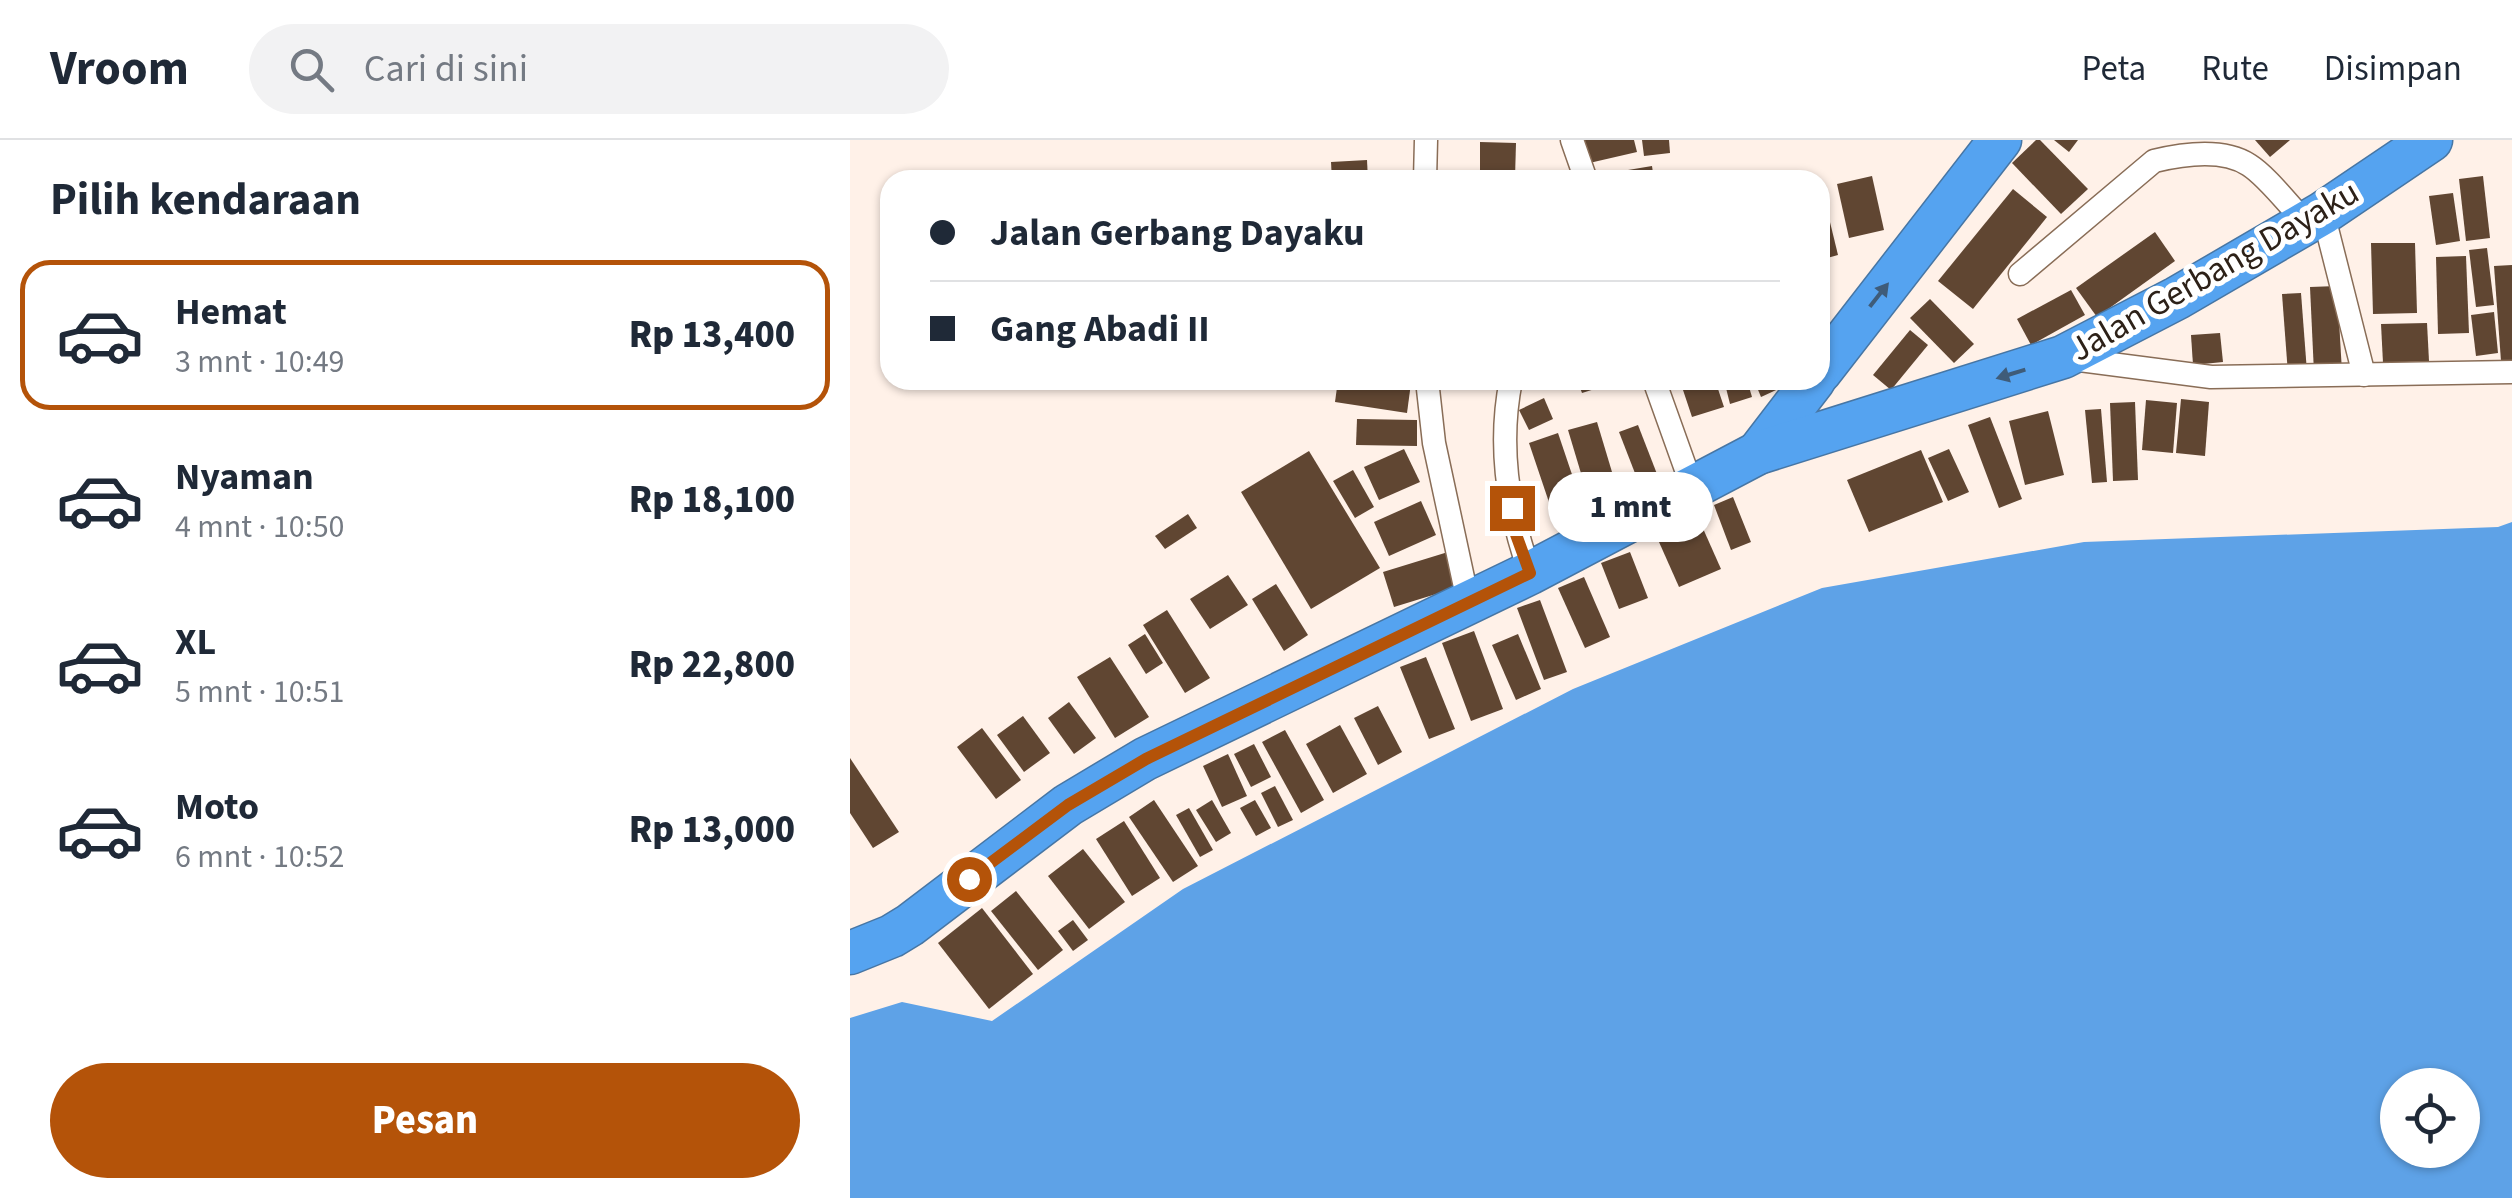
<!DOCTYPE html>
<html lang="id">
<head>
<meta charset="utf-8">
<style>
	:root { --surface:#fff; --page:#f2f2f3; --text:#1f2937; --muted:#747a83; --line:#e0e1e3; --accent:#b45309 }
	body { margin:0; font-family:"Source Sans 3",sans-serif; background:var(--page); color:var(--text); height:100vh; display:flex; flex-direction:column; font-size:38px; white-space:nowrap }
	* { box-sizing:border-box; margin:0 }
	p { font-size:32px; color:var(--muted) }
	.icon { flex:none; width:55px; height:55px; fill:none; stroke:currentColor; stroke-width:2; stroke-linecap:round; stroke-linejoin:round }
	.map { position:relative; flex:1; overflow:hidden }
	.side { display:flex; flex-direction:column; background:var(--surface); width:850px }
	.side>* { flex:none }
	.guide { position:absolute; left:30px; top:30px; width:950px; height:220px; border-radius:30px; box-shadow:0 2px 8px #0004; display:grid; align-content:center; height:220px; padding:0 50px; background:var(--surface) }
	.controls { position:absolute; left:1530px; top:928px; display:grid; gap:20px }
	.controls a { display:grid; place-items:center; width:100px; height:100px; border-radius:50%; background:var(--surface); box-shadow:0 2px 8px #0004; font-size:50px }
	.end { position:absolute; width:45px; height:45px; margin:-22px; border:12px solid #b45309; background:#fff; box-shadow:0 0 0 5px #fff }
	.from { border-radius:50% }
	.bubble { position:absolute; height:70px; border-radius:35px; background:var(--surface); box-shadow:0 2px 8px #0004; font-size:32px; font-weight:800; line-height:70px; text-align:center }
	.guide b { display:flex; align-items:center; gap:35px; height:95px; font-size:38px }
	.guide b+b { border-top:2px solid var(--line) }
	.guide i { width:25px; height:25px; background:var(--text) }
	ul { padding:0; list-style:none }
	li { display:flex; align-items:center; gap:30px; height:150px; margin:0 20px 15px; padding:0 30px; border:5px solid transparent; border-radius:30px }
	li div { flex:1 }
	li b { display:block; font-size:38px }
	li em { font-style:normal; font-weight:800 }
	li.active { border-color:var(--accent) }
	li>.icon { width:90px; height:90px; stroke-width:1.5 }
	h2 { padding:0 50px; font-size:45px; line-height:120px }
	.cta { display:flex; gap:20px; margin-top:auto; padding:20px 50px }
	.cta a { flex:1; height:115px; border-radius:60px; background:var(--accent); color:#fff; font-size:40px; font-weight:800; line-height:115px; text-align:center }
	header { display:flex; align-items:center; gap:60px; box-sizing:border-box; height:140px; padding:0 50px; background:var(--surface); border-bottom:2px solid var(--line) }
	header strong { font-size:48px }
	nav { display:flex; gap:55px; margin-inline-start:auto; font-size:35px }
	.search { width:700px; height:90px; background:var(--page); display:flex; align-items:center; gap:25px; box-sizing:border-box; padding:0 35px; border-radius:55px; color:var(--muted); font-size:38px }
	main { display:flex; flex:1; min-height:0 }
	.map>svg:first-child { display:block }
</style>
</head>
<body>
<header>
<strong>Vroom</strong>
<div class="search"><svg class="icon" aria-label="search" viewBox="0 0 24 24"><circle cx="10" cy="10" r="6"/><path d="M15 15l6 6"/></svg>Cari di sini</div>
<nav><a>Peta</a><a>Rute</a><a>Disimpan</a></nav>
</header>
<main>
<section class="side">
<h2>Pilih kendaraan</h2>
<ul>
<li class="active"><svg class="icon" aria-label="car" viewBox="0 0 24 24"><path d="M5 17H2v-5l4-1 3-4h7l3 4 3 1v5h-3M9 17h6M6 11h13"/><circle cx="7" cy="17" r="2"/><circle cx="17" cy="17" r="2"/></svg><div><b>Hemat</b><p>3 mnt · 10:49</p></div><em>Rp 13,400</em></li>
<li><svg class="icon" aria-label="car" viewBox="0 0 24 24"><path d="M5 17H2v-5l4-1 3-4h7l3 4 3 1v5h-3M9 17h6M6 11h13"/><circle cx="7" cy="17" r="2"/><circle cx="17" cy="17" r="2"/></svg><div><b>Nyaman</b><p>4 mnt · 10:50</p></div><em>Rp 18,100</em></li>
<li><svg class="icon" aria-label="car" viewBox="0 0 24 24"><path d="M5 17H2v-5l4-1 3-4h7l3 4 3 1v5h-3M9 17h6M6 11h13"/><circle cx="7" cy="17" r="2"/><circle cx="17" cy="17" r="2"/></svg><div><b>XL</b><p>5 mnt · 10:51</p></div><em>Rp 22,800</em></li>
<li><svg class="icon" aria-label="car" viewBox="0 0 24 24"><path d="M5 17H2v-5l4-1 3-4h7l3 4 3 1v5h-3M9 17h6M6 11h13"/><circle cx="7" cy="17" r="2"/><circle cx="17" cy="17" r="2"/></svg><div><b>Moto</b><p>6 mnt · 10:52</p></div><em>Rp 13,000</em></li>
</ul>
<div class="cta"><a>Pesan</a></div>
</section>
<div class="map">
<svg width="1662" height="1058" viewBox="0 0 1662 1058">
	<rect width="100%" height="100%" fill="#fff1e8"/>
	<!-- water -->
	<path fill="#5ea2e7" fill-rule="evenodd" d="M1662 382V1058H0V878L52 862 142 881 333 749 723 549 972 448 1234 402 1648 387ZM1548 945H1612V1010H1548Z"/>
	<!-- building -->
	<g fill="#604632">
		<path d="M730 0H784L787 12 735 24Z"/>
		<path d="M792 0H819L820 13 794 16Z"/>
		<path d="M1186 0H1190L1238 49 1211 74 1162 23Z"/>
		<path d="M1204 0H1228L1219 12Z"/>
		<path d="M1405 0H1440L1420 17Z"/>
		<path d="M630 2 666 3 665 38H630Z"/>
		<path d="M517 20 518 40H482L481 22Z"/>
		<path d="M802 26 804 40H748V35Z"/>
		<path d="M530 35 563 37V40H530Z"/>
		<path d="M1022 36 1034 90 999 98 987 44Z"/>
		<path d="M1633 36 1640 98 1616 101 1609 39Z"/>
		<path d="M1163 49 1197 77 1123 169 1088 141Z"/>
		<path d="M1603 53 1610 101 1586 105 1579 56Z"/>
		<path d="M979 78 988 115 970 120V81Z"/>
		<path d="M1305 92 1325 121 1247 177 1226 148Z"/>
		<path d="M1521 103H1565L1567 173 1523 174Z"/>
		<path d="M1637 108 1644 165 1626 167 1619 110Z"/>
		<path d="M1616 116 1619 193 1588 194 1586 117Z"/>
		<path d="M1662 125V220L1651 221 1644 126Z"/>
		<path d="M1487 146 1492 232 1464 233 1460 147Z"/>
		<path d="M1221 150 1235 175 1181 205 1167 179Z"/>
		<path d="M1451 153 1457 232 1438 234 1432 154Z"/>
		<path d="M1080 159 1124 204 1104 223 1060 178Z"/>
		<path d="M1644 172 1648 213 1626 216 1621 175Z"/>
		<path d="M1577 183 1579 221 1533 223 1531 184Z"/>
		<path d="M1060 190 1078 205 1041 250 1023 235Z"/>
		<path d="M1370 193 1373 222 1343 225 1341 195Z"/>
		<path d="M488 240 561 243 557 273 485 262Z"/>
		<path d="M727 240H770V241L732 253Z"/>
		<path d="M865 240 874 267 842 277 830 241Z"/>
		<path d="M874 240H897L902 257 880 264Z"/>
		<path d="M904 240H948L911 257Z"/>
		<path d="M694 258 703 279 679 290 669 270Z"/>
		<path d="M1331 259 1359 262 1355 316 1326 313Z"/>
		<path d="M1296 260 1327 263 1323 313 1292 310Z"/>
		<path d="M1285 262 1288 340 1263 341 1260 263Z"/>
		<path d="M1251 269 1257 342 1242 343 1235 270Z"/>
		<path d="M1198 271 1214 335 1175 345 1159 281Z"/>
		<path d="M1140 277 1172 359 1149 368 1118 285Z"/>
		<path d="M507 279 567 280V306L506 305Z"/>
		<path d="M747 282 768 352 739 360 718 290Z"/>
		<path d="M788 285 807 334 788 341 769 292Z"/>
		<path d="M708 293 734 370 705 380 679 303Z"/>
		<path d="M554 309 570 342 529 360 514 327Z"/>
		<path d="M1099 309 1119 352 1098 361 1078 318Z"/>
		<path d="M1071 310 1093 362 1019 392 997 340Z"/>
		<path d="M459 311 530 428 461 469 391 352Z"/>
		<path d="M503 330 524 367 505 378 483 341Z"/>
		<path d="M883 357 901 402 881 410 864 365Z"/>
		<path d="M571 361 586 395 539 416 524 382Z"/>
		<path d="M338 374 347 388 315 409 305 396Z"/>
		<path d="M851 384 871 429 829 447 809 402Z"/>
		<path d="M598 412 609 447 544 467 533 432Z"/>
		<path d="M780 412 798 458 769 469 751 423Z"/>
		<path d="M378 435 398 465 360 489 340 459Z"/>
		<path d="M734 437 760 497 735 508 708 448Z"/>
		<path d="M426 444 458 495 434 511 402 459Z"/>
		<path d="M690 460 717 532 694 540 667 468Z"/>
		<path d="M317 470 360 538 335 553 293 485Z"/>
		<path d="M624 491 653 569 621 581 592 503Z"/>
		<path d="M295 494 313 523 296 534 278 505Z"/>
		<path d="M668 494 691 549 666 560 642 505Z"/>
		<path d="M260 517 299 577 265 598 227 537Z"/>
		<path d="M576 517 605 589 579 599 550 527Z"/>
		<path d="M219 562 246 598 224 614 198 578Z"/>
		<path d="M528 566 552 612 528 625 504 578Z"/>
		<path d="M173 576 200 613 174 632 147 595Z"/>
		<path d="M490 585 517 634 483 653 456 604Z"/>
		<path d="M132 588 171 640 146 659 107 607Z"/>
		<path d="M435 590 474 660 451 673 412 602Z"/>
		<path d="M404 604 421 637 401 647 384 614Z"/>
		<path d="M378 614 397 656 372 667 353 626Z"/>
		<path d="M0 618 49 692 23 708 0 673Z"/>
		<path d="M425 646 443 680 428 687 411 653Z"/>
		<path d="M304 660 348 726 323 742 279 677Z"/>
		<path d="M362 660 381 693 366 702 346 670Z"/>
		<path d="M405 660 421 688 406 696 390 668Z"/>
		<path d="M339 668 363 710 350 717 326 675Z"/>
		<path d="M274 681 310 738 282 756 246 699Z"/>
		<path d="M233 709 275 762 239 789 198 736Z"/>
		<path d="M166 751 213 810 188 830 141 771Z"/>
		<path d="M132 768 183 834 139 869 88 803Z"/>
		<path d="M223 780 238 800 223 811 208 791Z"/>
	</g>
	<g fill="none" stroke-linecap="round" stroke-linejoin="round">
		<defs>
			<g id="street">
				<path d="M722 0 736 40"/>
				<path d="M575 40 576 0"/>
				<path d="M1473 73 1514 235"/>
				<path d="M1170 134 1304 21C1333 14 1373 8 1399 25 1418 37 1440 67 1456 83"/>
				<path d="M1222 219 1361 237 1662 232"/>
				<path d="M577 240 584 303 618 461"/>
				<path d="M661 240C648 304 658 371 680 433"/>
				<path d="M804 240 843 349"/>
			</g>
			<g id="highway">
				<path d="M970 232 1150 0"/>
				<path d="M908 313 964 240"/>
				<path d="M0 813 42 796 60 785 218 665 295 619 680 433 908 313 1213 217 1327 158 1473 73 1581 0"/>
			</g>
		</defs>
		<!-- street casing -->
		<use href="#street" stroke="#896d57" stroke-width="25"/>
		<!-- highway casing -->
		<use href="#highway" stroke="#4776a4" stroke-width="45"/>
		<!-- street -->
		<use href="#street" stroke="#fff" stroke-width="22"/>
		<!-- highway -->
		<use href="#highway" stroke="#55a3f0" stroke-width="42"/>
	</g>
	<!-- one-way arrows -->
	<defs><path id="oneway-solid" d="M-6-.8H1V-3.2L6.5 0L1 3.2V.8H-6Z" transform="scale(2.5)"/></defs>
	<g fill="#3f5c79">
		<use href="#oneway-solid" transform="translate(1029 155) rotate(-52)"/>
		<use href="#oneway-solid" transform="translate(1161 234) rotate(163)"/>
	</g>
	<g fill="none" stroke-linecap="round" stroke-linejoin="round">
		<!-- route -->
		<path stroke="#b45309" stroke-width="12" d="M119 739 218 665 296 619 680 433 664 389 662 368"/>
	</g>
	<g text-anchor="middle" stroke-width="10" stroke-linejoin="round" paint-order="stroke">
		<!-- street labels -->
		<g font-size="35" fill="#2d2118" stroke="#fff">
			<text transform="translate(1364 130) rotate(-30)" y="12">Jalan Gerbang Dayaku</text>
		</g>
	</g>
</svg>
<div class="controls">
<a><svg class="icon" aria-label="locate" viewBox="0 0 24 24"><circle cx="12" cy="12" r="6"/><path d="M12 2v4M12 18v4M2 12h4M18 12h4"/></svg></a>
</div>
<i class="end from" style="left:119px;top:739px"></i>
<i class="end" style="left:662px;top:368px"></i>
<div class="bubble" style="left:698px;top:332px;width:165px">1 mnt</div>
<div class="guide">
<b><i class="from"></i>Jalan Gerbang Dayaku</b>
<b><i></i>Gang Abadi II</b>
</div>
</div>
</main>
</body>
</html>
